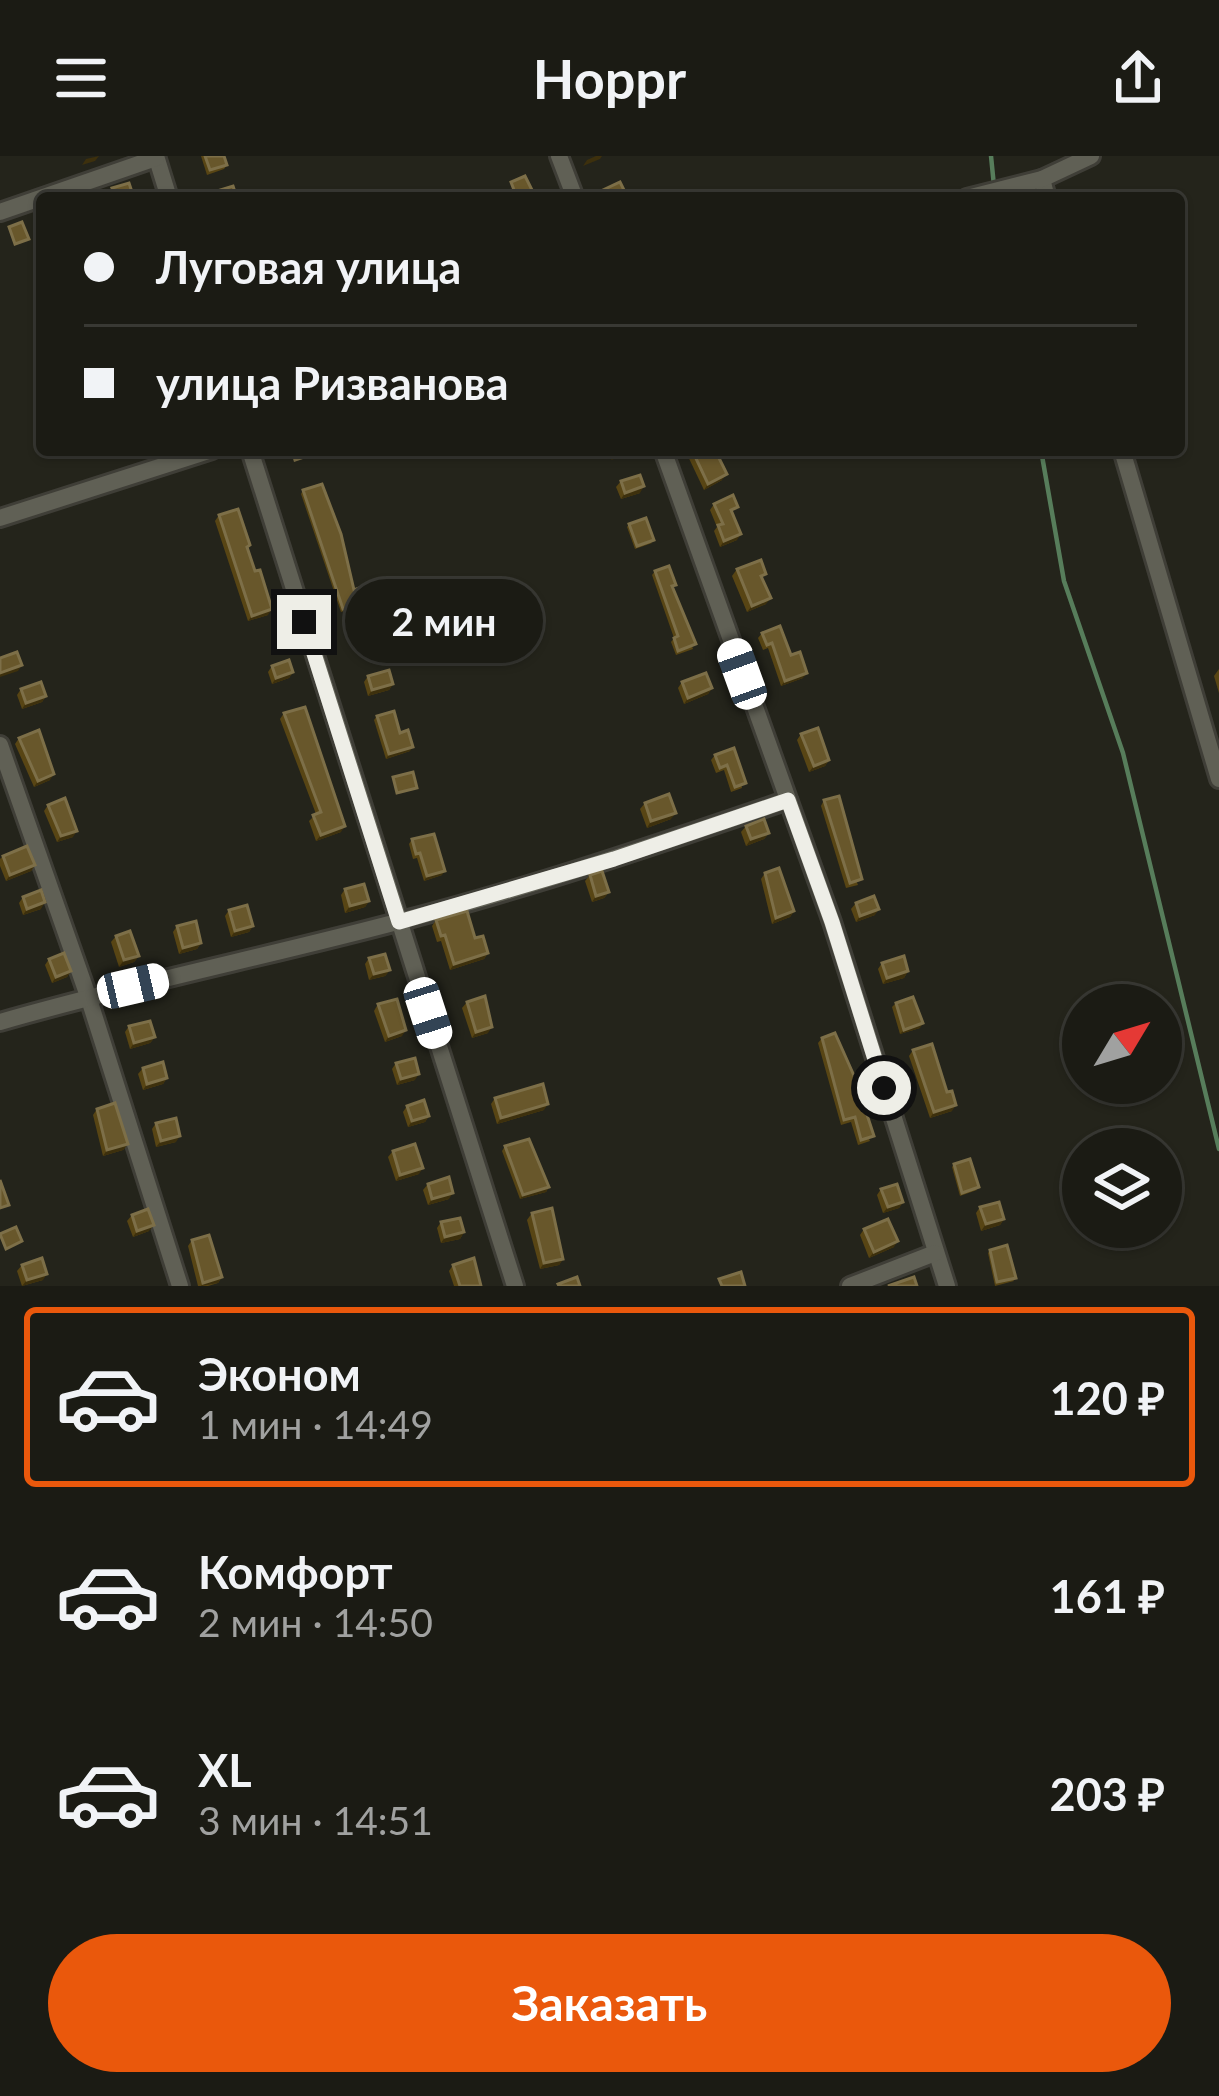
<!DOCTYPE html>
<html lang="ru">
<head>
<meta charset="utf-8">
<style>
	:root { --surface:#1b1b14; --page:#24241d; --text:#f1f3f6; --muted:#a0a1a0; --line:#393934; --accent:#ea580c }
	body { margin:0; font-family:Lato,sans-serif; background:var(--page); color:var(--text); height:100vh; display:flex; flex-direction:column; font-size:45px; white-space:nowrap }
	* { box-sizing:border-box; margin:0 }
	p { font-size:39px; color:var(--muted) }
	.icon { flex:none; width:66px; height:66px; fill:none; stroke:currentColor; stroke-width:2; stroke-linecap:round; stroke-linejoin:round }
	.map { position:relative; height:1130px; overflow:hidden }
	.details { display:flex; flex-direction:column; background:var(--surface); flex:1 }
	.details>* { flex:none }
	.hud { position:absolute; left:36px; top:36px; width:1149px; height:264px; border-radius:12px; box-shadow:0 3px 9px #0004,0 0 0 3px var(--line); display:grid; align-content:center; height:264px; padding:0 48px; background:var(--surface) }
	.needle { width:78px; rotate:52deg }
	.tools { position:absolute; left:1062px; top:828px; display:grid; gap:24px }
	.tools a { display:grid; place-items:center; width:120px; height:120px; border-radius:50%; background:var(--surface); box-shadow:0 3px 9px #0004,0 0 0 3px var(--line); font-size:60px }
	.end { position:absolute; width:54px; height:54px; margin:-27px; border:15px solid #eeeee7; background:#111; box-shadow:0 0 0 6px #111 }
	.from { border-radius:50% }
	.bubble { position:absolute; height:84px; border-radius:42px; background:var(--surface); box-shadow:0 3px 9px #0004,0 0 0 3px var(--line); font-size:39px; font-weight:700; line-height:84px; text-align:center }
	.car { position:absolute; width:36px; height:72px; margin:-36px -18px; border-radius:15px; box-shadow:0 0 9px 3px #0007; background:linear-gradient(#fff 24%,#345 0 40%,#fff 0 76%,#345 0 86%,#fff 0) }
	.hud b { display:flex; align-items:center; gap:42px; height:114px; font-size:45px }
	.hud b+b { border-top:3px solid var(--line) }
	.hud i { width:30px; height:30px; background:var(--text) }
	ul { padding:21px 0 0; list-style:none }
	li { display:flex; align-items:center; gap:36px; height:180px; margin:0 24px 18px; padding:0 24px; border:6px solid transparent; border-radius:12px }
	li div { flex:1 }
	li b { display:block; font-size:45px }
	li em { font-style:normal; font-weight:700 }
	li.on { border-color:var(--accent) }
	li>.icon { width:108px; height:108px; stroke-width:1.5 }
	.primary-button { display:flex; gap:24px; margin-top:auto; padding:24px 48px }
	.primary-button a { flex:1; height:138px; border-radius:72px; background:var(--accent); color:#fff; font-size:48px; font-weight:700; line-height:138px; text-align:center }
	header { display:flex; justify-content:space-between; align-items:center; height:156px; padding:0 48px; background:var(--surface); font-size:54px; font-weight:700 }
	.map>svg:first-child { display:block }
</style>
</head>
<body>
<header><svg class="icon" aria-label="menu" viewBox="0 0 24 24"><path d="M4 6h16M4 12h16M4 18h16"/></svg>Hoppr<svg class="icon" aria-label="share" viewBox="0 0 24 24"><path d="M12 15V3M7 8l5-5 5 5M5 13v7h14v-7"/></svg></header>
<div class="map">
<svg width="1219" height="1130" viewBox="0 0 1219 1130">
	<rect width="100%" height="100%" fill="#24241b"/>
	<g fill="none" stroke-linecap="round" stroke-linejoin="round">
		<!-- stream -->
		<g stroke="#577d5b" stroke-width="4.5">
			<path d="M991 0 994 30"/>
			<path d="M1041 294 1064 425 1123 597 1219 993"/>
		</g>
		<defs>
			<g id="minor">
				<path d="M156 0 169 42"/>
				<path d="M559 0 575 42"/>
				<path d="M1042 23 1047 42"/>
				<path d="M967 42 1042 23 1091 0"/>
				<path d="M0 56 156 2"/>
				<path d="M250 294 515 1130"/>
				<path d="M663 294 832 766 947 1130"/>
				<path d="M1122 294 1219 623"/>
				<path d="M0 362 212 294"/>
				<path d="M0 589 88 840 180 1130"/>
				<path d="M0 866C131 828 265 801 397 766 529 732 659 688 788 644"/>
				<path d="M850 1130 935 1097"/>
			</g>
		</defs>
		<!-- minor casing -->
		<use href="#minor" stroke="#3f3e37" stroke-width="22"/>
		<!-- minor -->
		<use href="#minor" stroke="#606055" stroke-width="16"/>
	</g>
	<!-- wall -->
	<g fill="#584514">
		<path d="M201 0H224L227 9 224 13 207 19Z"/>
		<path d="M685 294H715L722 324 704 334Z"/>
		<path d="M621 325 640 337 621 343 616 331Z"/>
		<path d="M303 334 354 434 361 450 341 456 301 338Z"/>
		<path d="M714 348 734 357 737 384 720 391 714 375 717 371 710 354Z"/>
		<path d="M219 359 250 389 247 393 268 459 248 465 215 365Z"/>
		<path d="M629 368 652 387 635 393 627 371Z"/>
		<path d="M737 413 763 423 766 448 747 456 732 420Z"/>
		<path d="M655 415 673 433 693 493 676 499 671 486 674 482 652 419Z"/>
		<path d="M762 477 803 522 781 530 768 492 763 494 758 482Z"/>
		<path d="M272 510 293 516 289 522 272 528 268 516Z"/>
		<path d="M1219 513V537L1214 520Z"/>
		<path d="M368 520 393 528 389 534 368 540 364 526Z"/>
		<path d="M682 526 712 532 708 538 684 548 678 532Z"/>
		<path d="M21 533 46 540 42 546 22 553 17 539Z"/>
		<path d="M284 557 341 676 316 685 309 665 316 658 280 563Z"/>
		<path d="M377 560 400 577 410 595 386 603 374 564Z"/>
		<path d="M801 578 829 604 825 610 809 616 797 584Z"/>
		<path d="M19 582 50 624 34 631 15 588Z"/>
		<path d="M734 592 742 632 731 636 724 614 716 617 711 604 715 599Z"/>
		<path d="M824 644 858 729 846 732 821 650Z"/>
		<path d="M645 647 671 663 647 672 640 653Z"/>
		<path d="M48 649 73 681 57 686 44 655Z"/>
		<path d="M746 670 769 677 764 683 746 690 741 676Z"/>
		<path d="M412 683 442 719 424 725 417 702 413 703 409 688Z"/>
		<path d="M3 700 35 709 31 715 6 725 0 710V703Z"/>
		<path d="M765 717 794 755 790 761 772 768 761 723Z"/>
		<path d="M590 719 609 736 604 742 592 746 585 725Z"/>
		<path d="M345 733 369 745 365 751 345 757 341 739Z"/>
		<path d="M23 741 41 753 23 759 19 747Z"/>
		<path d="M856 747 875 759 856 766 851 753Z"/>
		<path d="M229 754 253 770 249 776 231 781 225 760Z"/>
		<path d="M436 764 488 797 484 803 450 814 441 785 437 786 432 770Z"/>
		<path d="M177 770 201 787 197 793 179 798 173 776Z"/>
		<path d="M116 780 139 800 134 806 119 811 111 786Z"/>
		<path d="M369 802 390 814 385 820 369 824 365 808Z"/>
		<path d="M49 803 71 815 67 821 52 827 45 809Z"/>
		<path d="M882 807 908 815 904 822 883 828 878 813Z"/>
		<path d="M467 846 488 877 472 882 462 852Z"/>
		<path d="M896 847 920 872 900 878 892 851Z"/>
		<path d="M378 848 402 880 385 886 374 855Z"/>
		<path d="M129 870 155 881 150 887 130 893 125 876Z"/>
		<path d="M822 882 870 985 858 989 851 966 841 969 818 887Z"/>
		<path d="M913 894 952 955 930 962 909 900Z"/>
		<path d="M396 907 415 924 397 929 392 913Z"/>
		<path d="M143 912 167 922 163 928 143 934 138 918Z"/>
		<path d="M495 942 544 954 497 968 491 948Z"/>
		<path d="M407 950 429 960 425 966 408 971 403 956Z"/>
		<path d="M97 953 128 988 123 994 103 1000 93 959Z"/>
		<path d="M156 967 176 986 156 991 152 973Z"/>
		<path d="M505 990 549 1031 546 1036 520 1043 502 995Z"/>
		<path d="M393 995 419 1018 396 1025 388 1001Z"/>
		<path d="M954 1008 977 1034 960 1040 952 1011Z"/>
		<path d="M428 1028 449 1043 428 1049 423 1034Z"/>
		<path d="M881 1033 903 1046 899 1052 883 1057 877 1039Z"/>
		<path d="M980 1051 1004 1063 1000 1069 981 1075 976 1057Z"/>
		<path d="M532 1057 563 1103 559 1109 540 1113 527 1064Z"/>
		<path d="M132 1059 149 1075 133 1081 127 1065Z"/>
		<path d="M441 1066 464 1076 460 1083 441 1087 437 1072Z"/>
		<path d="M864 1073 894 1091 869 1102 860 1079Z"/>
		<path d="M192 1084 222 1121 218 1127 208 1130H198L188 1090Z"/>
		<path d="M990 1094 1014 1125 995 1130 988 1097Z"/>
		<path d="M22 1109 43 1124 22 1130 17 1115Z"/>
		<path d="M453 1109 481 1130H454L449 1115Z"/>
	</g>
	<!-- shaded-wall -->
	<g fill="#3d300d">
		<path d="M99 0 95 5 82 9 86 3Z"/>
		<path d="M596 0H602L600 3 583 10 587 4Z"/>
		<path d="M627 294H634L632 297 611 304 615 298Z"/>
		<path d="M727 318 722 324 704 334 708 328Z"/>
		<path d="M644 330 640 337 621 343 625 337Z"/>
		<path d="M741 378 737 384 720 391 724 385Z"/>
		<path d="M771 442 766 448 747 456 752 450Z"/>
		<path d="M272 453 268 459 248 465 252 460Z"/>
		<path d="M22 509 18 515 0 521V517Z"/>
		<path d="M293 516 289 522 272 528 276 522Z"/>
		<path d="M807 517 803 522 781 530 785 525Z"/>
		<path d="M393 528 389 534 368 540 372 534Z"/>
		<path d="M712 532 708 538 684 548 688 542Z"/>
		<path d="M46 540 42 546 22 553 26 547Z"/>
		<path d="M413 591 410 595 386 603 389 598Z"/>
		<path d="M829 604 825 610 809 616 814 610Z"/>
		<path d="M54 618 50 624 34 631 38 625Z"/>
		<path d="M676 657 671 663 647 672 651 665Z"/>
		<path d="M345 670 341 676 316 685 321 679Z"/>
		<path d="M77 675 73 681 57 686 61 680Z"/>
		<path d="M769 677 764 683 746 690 751 683Z"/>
		<path d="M35 709 31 715 6 725 10 719Z"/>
		<path d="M445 715 442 719 424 725 427 720Z"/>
		<path d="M609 736 604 742 592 746 596 740Z"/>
		<path d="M369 745 365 751 345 757 350 750Z"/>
		<path d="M45 746 41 753 23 759 27 753Z"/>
		<path d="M879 753 875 759 856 766 860 760Z"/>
		<path d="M794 755 790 761 772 768 776 762Z"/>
		<path d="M253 770 249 776 231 781 235 775Z"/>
		<path d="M201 787 197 793 179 798 183 792Z"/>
		<path d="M488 797 484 803 450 814 454 808Z"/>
		<path d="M139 800 134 806 119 811 124 804Z"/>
		<path d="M390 814 385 820 369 824 374 818Z"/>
		<path d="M71 815 67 821 52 827 56 821Z"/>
		<path d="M908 815 904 822 883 828 887 822Z"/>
		<path d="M923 867 920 872 900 878 904 874Z"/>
		<path d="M492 871 488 877 472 882 476 876Z"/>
		<path d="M406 874 402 880 385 886 389 880Z"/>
		<path d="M155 881 150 887 130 893 134 887Z"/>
		<path d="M419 918 415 924 397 929 401 923Z"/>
		<path d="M167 922 163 928 143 934 147 928Z"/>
		<path d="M548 948 544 954 497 968 501 962Z"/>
		<path d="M956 949 952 955 930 962 934 956Z"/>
		<path d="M429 960 425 966 408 971 412 965Z"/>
		<path d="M180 980 176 986 156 991 161 985Z"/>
		<path d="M128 988 123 994 103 1000 107 994Z"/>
		<path d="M423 1012 419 1018 396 1025 400 1019Z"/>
		<path d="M549 1031 546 1036 520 1043 523 1039Z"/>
		<path d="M453 1037 449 1043 428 1049 432 1043Z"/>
		<path d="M903 1046 899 1052 883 1057 888 1051Z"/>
		<path d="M1004 1063 1000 1069 981 1075 986 1068Z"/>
		<path d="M154 1069 149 1075 133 1081 137 1075Z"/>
		<path d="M464 1076 460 1083 441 1087 445 1081Z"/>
		<path d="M898 1085 894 1091 869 1102 874 1096Z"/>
		<path d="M563 1103 559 1109 540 1113 544 1107Z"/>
		<path d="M47 1118 43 1124 22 1130 27 1124Z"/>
		<path d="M222 1121 218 1127 201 1130 203 1127Z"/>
	</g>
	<!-- building -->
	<g fill="#68572b" stroke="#7d6f48" stroke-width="3">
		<path d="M205 0H224L227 9 210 14Z"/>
		<path d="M525 20 536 42H517L511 26Z"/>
		<path d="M620 26 626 38 618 42H606L603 34Z"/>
		<path d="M129 27 134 42H116L112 32Z"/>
		<path d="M233 30 237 42H219L217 35Z"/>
		<path d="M22 66 29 83 15 88 9 71Z"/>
		<path d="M292 294H315L316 297 295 304Z"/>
		<path d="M692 294H715L727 318 708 328Z"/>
		<path d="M640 319 644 330 625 337 621 325Z"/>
		<path d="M322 328 341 378 354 434 359 432 363 447 343 453 303 334Z"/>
		<path d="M733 339 738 351 731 354 741 378 724 385 718 369 723 368 714 348Z"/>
		<path d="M238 353 250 389 247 391 255 415 260 414 272 453 252 460 219 359Z"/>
		<path d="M646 362 654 384 637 390 629 368Z"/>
		<path d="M761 404 766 418 761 420 771 442 752 450 737 413Z"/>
		<path d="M669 410 676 429 672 430 696 488 678 495 674 482 678 480 655 415Z"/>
		<path d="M371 469 377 485 354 492 349 477Z"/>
		<path d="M780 470 791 499 800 496 807 517 785 525 772 487 767 489 762 477Z"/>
		<path d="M17 496 22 509 0 517V502Z"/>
		<path d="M289 504 293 516 276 522 272 510Z"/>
		<path d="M389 514 393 528 372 534 368 520Z"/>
		<path d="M706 517 712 532 688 542 682 526Z"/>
		<path d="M41 526 46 540 26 547 21 533Z"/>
		<path d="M305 551 345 670 321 679 313 659 321 656 284 557Z"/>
		<path d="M394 555 400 577 408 574 413 591 389 598 377 560Z"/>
		<path d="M818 572 829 604 814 610 801 578Z"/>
		<path d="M39 574 54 618 38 625 19 582Z"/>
		<path d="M734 592 746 627 735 631 727 609 720 612 715 599Z"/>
		<path d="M413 616 417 632 397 637 393 621Z"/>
		<path d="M669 638 676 657 651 665 645 647Z"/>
		<path d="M839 640 862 723 850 727 824 644Z"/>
		<path d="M65 642 77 675 61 680 48 649Z"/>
		<path d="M764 663 769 677 751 683 746 670Z"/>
		<path d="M434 678 445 715 427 720 420 697 416 698 412 683Z"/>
		<path d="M27 690 35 709 10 719 3 700Z"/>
		<path d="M779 712 794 755 776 762 765 717Z"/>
		<path d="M602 715 609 736 596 740 590 719Z"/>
		<path d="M364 728 369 745 350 750 345 733Z"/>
		<path d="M41 734 45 746 27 753 23 741Z"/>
		<path d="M874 740 879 753 860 760 856 747Z"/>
		<path d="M247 749 253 770 235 775 229 754Z"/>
		<path d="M467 755 475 782 483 780 488 797 454 808 445 779 441 780 436 764Z"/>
		<path d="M196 765 201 787 183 792 177 770Z"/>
		<path d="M130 775 139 800 124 804 116 780Z"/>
		<path d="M64 797 71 815 56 821 49 803Z"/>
		<path d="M385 798 390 814 374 818 369 802Z"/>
		<path d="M904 800 908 815 887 822 882 807Z"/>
		<path d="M485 840 492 871 476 876 467 846Z"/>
		<path d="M913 841 923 867 904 874 896 847Z"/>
		<path d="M397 843 406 874 389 880 378 848Z"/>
		<path d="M150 865 155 881 134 887 129 870Z"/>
		<path d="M835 877 855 922 874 980 861 984 855 961 844 964 822 882Z"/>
		<path d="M932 888 947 936 952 935 956 949 934 956 913 894Z"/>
		<path d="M415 902 419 918 401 923 396 907Z"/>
		<path d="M163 906 167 922 147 928 143 912Z"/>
		<path d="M543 928 548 948 501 962 495 942Z"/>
		<path d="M424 944 429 960 412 965 407 950Z"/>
		<path d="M115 947 128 988 107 994 97 953Z"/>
		<path d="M176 962 180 980 161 985 156 967Z"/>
		<path d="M529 983 549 1031 523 1039 505 990Z"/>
		<path d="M415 988 423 1012 400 1019 393 995Z"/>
		<path d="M970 1003 979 1031 962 1037 954 1008Z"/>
		<path d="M449 1021 453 1037 432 1043 428 1028Z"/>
		<path d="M0 1024 9 1049 0 1052Z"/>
		<path d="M897 1028 903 1046 888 1051 881 1033Z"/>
		<path d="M999 1046 1004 1063 986 1068 980 1051Z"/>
		<path d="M552 1052 563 1103 544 1107 532 1057Z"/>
		<path d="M148 1053 154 1069 137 1075 132 1059Z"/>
		<path d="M460 1062 464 1076 445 1081 441 1066Z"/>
		<path d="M888 1063 898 1085 874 1096 864 1073Z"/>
		<path d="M16 1071 22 1085 6 1093 0 1078Z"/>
		<path d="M209 1079 222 1121 203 1127 192 1084Z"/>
		<path d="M1007 1089 1016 1122 997 1126 990 1094Z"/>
		<path d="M42 1102 47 1118 27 1124 22 1109Z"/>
		<path d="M474 1102 481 1130H460L453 1109Z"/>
		<path d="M741 1116 745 1130H722L719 1123Z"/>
		<path d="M577 1121 580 1130H559L558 1128Z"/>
		<path d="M914 1121 917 1130H888Z"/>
	</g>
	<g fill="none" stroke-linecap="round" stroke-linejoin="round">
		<!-- route -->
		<path stroke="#eeeee7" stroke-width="15" d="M304 466 399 766 614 703 788 644 832 766 884 932"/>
	</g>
</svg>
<div class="tools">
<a><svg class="needle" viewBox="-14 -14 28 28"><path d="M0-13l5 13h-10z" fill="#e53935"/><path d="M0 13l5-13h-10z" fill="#a0a1a0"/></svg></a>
<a><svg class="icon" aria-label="layers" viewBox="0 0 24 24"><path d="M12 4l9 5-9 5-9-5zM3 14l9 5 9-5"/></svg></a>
</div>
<i class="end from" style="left:884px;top:932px"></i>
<i class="end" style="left:304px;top:466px"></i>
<div class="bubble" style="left:345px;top:423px;width:198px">2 мин</div>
<i class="car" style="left:742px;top:518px;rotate:340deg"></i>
<i class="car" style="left:133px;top:830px;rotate:77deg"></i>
<i class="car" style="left:428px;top:857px;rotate:162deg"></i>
<div class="hud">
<b><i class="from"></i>Луговая улица</b>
<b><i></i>улица Ризванова</b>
</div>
</div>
<section class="details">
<ul>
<li class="on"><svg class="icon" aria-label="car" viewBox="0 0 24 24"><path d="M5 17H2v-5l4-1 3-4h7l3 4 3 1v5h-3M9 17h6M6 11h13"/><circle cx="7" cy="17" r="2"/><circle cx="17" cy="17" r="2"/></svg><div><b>Эконом</b><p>1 мин · 14:49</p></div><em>120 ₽</em></li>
<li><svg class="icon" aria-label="car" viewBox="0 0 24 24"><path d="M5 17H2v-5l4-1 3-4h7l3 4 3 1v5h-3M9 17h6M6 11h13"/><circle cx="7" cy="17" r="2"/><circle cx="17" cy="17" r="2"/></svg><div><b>Комфорт</b><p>2 мин · 14:50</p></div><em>161 ₽</em></li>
<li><svg class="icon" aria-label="car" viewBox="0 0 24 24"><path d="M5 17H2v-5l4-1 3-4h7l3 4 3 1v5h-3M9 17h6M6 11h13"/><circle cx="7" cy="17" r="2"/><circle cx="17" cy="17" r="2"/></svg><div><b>XL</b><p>3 мин · 14:51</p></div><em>203 ₽</em></li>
</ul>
<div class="primary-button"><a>Заказать</a></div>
</section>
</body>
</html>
